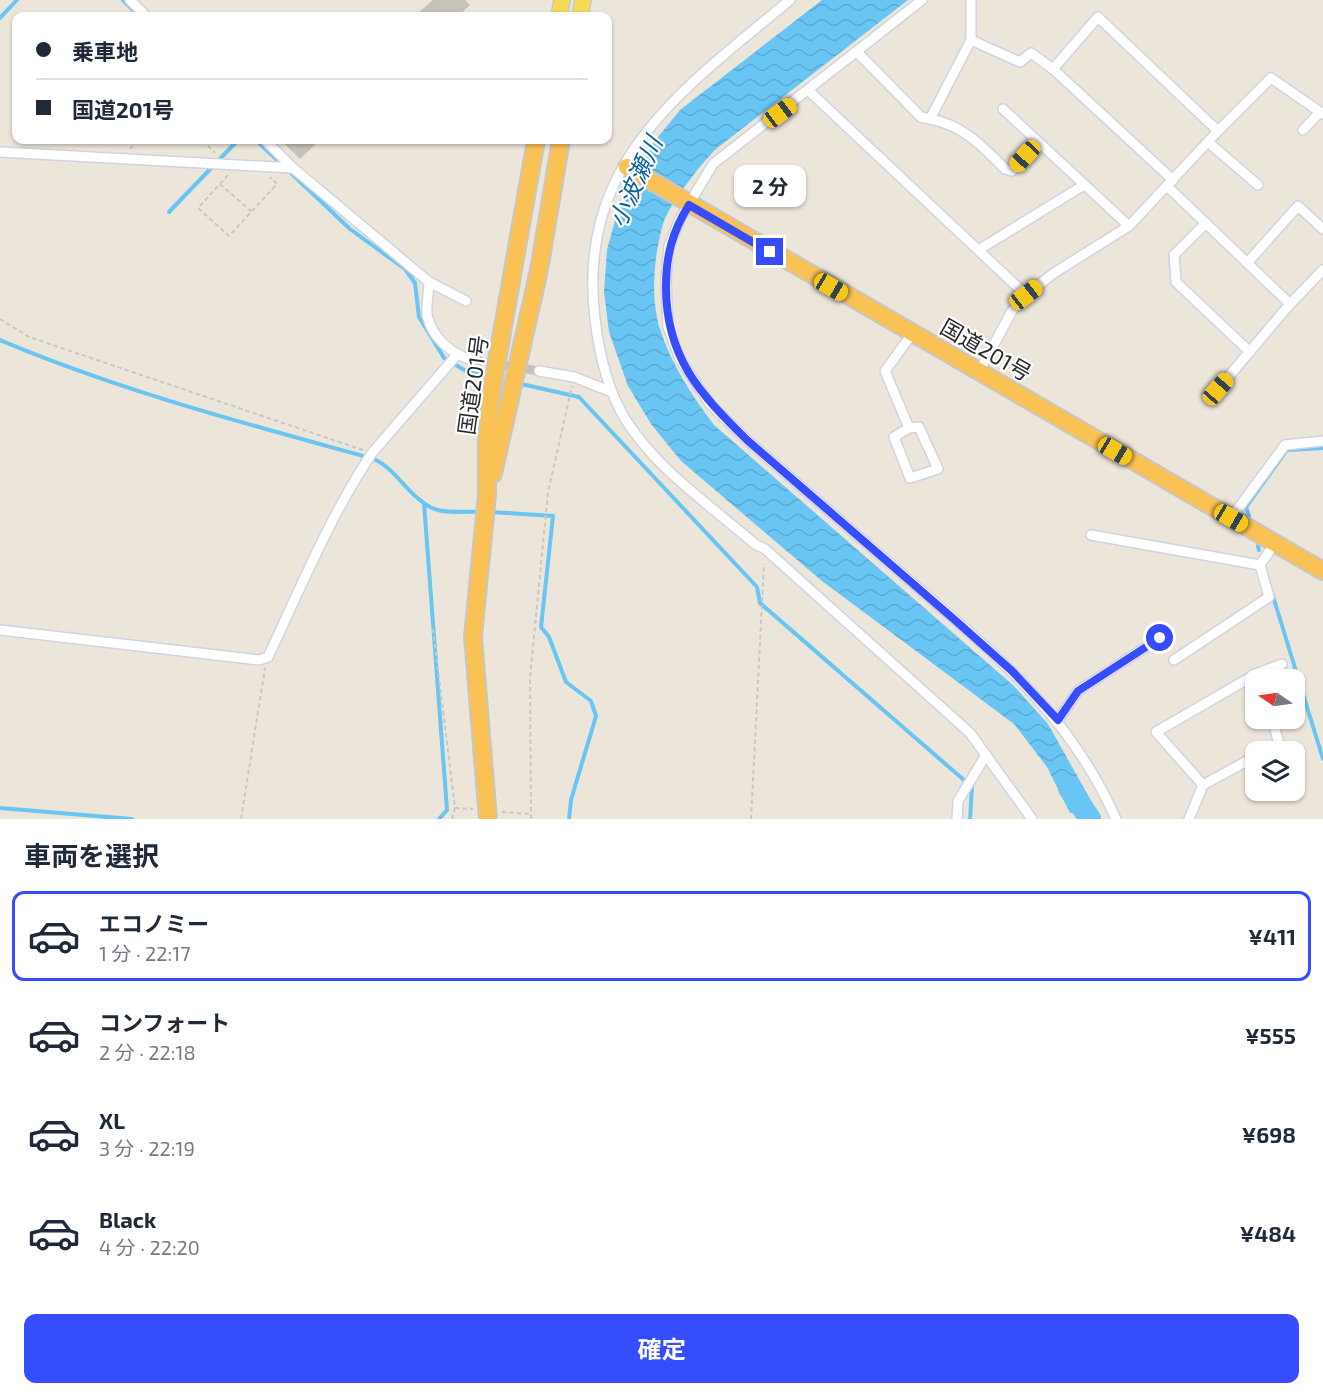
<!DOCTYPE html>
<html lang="ja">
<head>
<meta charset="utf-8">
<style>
	:root { --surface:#fff; --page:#f6f6f7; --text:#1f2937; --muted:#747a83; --line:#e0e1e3; --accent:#354dff }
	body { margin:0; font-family:"Exo 2","Noto Sans JP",sans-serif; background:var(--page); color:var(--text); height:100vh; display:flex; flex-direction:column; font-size:22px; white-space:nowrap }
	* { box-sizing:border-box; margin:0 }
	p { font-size:20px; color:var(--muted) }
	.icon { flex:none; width:33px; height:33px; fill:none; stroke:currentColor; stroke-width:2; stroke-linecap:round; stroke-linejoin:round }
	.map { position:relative; height:819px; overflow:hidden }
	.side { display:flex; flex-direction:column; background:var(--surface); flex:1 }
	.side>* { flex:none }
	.hud { position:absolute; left:12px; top:12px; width:600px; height:132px; border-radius:12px; box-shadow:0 2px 4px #0004; display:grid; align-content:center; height:132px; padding:0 24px; background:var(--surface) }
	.needle { width:39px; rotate:283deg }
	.tools { position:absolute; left:1245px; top:669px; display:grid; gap:12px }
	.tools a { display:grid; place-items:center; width:60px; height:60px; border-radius:12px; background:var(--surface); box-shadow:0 2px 4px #0004; font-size:30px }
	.end { position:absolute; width:27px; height:27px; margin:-14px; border:8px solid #354dff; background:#fff; box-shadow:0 0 0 3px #fff }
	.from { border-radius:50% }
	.bubble { position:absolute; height:42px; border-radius:12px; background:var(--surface); box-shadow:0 2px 4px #0004; font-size:20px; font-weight:700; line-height:42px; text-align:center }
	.car { position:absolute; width:18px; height:36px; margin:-18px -9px; border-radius:8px; box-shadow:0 0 4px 2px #0007; background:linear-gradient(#f5c518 24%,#345 0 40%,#f5c518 0 76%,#345 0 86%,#f5c518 0) }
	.hud b { display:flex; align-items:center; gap:21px; height:57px; font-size:22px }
	.hud b+b { border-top:2px solid var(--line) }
	.hud i { width:15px; height:15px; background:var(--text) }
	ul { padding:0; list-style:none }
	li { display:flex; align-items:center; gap:18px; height:90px; margin:0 12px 9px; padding:0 12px; border:3px solid transparent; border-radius:12px }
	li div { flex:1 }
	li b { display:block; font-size:22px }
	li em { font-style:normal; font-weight:700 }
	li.on { border-color:var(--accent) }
	li>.icon { width:54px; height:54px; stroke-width:1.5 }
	h2 { padding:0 24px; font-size:27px; line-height:72px }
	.primary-button { display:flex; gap:12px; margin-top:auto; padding:12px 24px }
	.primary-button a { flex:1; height:69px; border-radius:12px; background:var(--accent); color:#fff; font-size:24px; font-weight:700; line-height:69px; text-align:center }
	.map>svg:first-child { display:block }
</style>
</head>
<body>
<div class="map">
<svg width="1323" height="819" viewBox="0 0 1323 819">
	<defs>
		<pattern id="water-waves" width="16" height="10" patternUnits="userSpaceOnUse" patternTransform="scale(1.5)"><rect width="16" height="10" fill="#69c5f3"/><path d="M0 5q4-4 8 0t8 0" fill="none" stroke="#5ba9d0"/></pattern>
	</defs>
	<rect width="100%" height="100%" fill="#ece6da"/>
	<!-- water -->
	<path fill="url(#water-waves)" d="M822 0H908L716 149C701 164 670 203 663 224 654 255 650 298 660 329 671 364 692 396 714 425L1014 686 1048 724 1098 813H1070L1047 767 1014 724 822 581 681 461 651 424 628 386 609 332 604 292 607 250 616 217 654 142 680 110Z"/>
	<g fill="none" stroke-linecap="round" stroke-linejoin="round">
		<!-- stream -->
		<g stroke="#69c5f3" stroke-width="4">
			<path d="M123 0 139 16"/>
			<path d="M0 18 17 0"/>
			<path d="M256 140 350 229 405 269 415 283 419 317 444 358 466 371 489 377"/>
			<path d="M169 212 238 140"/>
			<path d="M0 340C121 391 247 424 374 459 396 469 409 497 432 508 444 514 467 511 480 512"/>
			<path d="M517 383 579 397 757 587 760 603 972 787 970 819"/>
			<path d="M424 503 447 810 439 819"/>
			<path d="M491 512 553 516 541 627 549 637 566 682 591 701 596 716 571 800 569 819"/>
			<path d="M1249 516 1246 507 1287 450 1323 448"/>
			<path d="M1258 546 1259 550"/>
			<path d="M1272 593 1323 759"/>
			<path d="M0 808 132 819"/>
		</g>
		<!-- river -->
		<path stroke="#69c5f3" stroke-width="22" d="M1069 788 1090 819"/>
	</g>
	<!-- building -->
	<g fill="#c7c2ba" stroke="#c7c2b4" stroke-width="1.5">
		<path d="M434 0H464L469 5 457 16H416Z"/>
		<path d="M282 140H319L300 158Z"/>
	</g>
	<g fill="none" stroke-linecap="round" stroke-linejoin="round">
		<!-- minor-tunnel -->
		<path stroke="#c5c0b7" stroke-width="9" stroke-dasharray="9 4.5" stroke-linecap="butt" d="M473 360 539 371"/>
		<defs>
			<g id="minor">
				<path d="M130 0 146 16"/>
				<path d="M790 0C683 89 576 161 595 319 599 353 608 392 627 422 658 470 712 507 755 544L765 549 970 733 1032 819"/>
				<path d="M922 0 713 164 680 219 669 246 666 278 668 327 680 359 710 404 747 440C801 486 855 533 909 580 994 653 1069 713 1116 819"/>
				<path d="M971 0V40L930 119C963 125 982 146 1005 169L1012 171 1038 142"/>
				<path d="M971 40 1020 62 1031 53 1053 69 1173 180"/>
				<path d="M857 52 921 117 930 119"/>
				<path d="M809 91 1026 295"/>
				<path d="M1003 109 1129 226"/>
				<path d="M1303 130 1320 112"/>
				<path d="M1218 131 1271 78 1323 114"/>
				<path d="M265 140 293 168 429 282 466 301"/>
				<path d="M1209 143 1258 185"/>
				<path d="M0 152 293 168"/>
				<path d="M1167 186 1290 304"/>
				<path d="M1206 223 1174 255 1176 282 1250 352"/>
				<path d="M980 249 1084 185"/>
				<path d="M1248 262 1298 206 1323 229"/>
				<path d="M429 282C429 292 426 305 427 315 432 338 452 355 473 360"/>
				<path d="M539 371 574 377 612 392"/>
				<path d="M979 372 1012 311 1026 295 1054 273 1129 226 1218 131 1098 17 1053 69"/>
				<path d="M1218 389 1290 304 1323 270"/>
				<path d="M909 428 919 427 938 469 910 478 894 437 909 428 885 371 912 334"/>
				<path d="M1231 518 1285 445 1323 441"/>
				<path d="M1091 535 1260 565 1275 543"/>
				<path d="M0 630 259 660 268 657C300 589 330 516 372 453L456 356"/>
				<path d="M1174 660 1269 597 1260 565"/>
				<path d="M1058 720 1078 691 1160 638"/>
				<path d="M1263 752 1279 744 1272 718"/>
				<path d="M1203 785 1256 756"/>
				<path d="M957 819 958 801 986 755"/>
				<path d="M1189 819 1203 785 1156 732 1258 673 1282 664"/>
			</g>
			<g id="primary">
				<path d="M559 16 562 0"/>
				<path d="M580 16 583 0"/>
			</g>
			<g id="trunk">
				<path d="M627 167 1323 571"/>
				<path d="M493 474 539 270 561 140"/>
				<path d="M488 819 473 637 487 495V437L492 389 536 140"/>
			</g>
		</defs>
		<!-- minor casing -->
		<use href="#minor" stroke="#d0d2e3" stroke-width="12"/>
		<!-- primary casing -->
		<use href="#primary" stroke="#c7c7c7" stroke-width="18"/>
		<!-- trunk casing -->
		<use href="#trunk" stroke="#c7c7c7" stroke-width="20"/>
		<!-- path -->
		<g stroke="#c7c7c7" stroke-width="2" stroke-dasharray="4.5 3" stroke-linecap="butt">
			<path d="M196 140H203"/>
			<path d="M203 140 215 153"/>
			<path d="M130 149 139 140"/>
			<path d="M228 175 198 208 229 236 277 184 270 177"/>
			<path d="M220 184 251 211"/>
			<path d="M0 319 29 337 363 450"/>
			<path d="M433 629 455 808 452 819"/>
			<path d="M455 808 473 809"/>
			<path d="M502 812 530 814"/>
			<path d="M241 819 265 668"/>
			<path d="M531 819 530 678 548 492 572 386"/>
			<path d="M751 819 764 564"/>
		</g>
		<!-- minor -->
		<use href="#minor" stroke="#fff" stroke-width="9"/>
		<!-- primary -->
		<use href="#primary" stroke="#f5da56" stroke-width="15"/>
		<!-- trunk -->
		<use href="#trunk" stroke="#fac154" stroke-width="16"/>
	</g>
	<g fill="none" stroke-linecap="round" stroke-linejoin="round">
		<!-- route -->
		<path stroke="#354dff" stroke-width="8" d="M770 252 689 205C672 232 666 256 666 287 666 357 699 393 747 440L956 621 1012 671 1058 720 1078 691 1160 638"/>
	</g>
	<g text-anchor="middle" stroke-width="4.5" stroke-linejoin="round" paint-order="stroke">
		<!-- street labels -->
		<g font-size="22" fill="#292929" stroke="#fff">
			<text transform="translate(986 350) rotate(30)" y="8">国道201号</text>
			<text transform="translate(473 385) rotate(-82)" y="8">国道201号</text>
		</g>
		<!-- water labels -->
		<g font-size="24" font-style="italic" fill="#08619e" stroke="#fff">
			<text transform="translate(636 182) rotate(-66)" y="8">小波瀬川</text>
		</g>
	</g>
</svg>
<div class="tools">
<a><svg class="needle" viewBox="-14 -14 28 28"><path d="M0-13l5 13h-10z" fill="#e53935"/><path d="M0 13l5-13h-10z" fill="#747a83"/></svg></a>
<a><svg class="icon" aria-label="layers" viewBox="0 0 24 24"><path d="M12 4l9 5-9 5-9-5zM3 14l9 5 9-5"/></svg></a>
</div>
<i class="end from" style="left:1160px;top:638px"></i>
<i class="end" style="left:770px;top:252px"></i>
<div class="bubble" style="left:734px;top:165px;width:72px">2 分</div>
<i class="car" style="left:780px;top:113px;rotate:53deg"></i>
<i class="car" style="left:1025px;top:156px;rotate:223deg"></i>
<i class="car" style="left:831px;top:287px;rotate:120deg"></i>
<i class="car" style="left:1026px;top:295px;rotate:52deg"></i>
<i class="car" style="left:1218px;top:389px;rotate:41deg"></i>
<i class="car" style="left:1115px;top:451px;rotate:120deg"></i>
<i class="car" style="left:1231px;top:518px;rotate:120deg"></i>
<div class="hud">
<b><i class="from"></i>乗車地</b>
<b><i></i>国道201号</b>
</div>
</div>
<section class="side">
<h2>車両を選択</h2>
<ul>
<li class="on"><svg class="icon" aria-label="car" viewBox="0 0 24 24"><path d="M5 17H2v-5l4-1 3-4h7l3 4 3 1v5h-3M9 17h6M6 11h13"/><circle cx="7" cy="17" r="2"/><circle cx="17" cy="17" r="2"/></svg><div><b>エコノミー</b><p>1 分 · 22:17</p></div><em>¥411</em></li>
<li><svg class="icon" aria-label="car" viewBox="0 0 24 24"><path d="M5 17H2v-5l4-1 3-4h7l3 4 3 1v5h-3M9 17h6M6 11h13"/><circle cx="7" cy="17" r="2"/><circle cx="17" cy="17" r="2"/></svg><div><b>コンフォート</b><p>2 分 · 22:18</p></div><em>¥555</em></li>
<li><svg class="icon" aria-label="car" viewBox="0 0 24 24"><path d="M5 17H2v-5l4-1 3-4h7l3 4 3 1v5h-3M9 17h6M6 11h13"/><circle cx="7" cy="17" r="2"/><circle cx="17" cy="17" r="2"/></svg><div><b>XL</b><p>3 分 · 22:19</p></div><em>¥698</em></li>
<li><svg class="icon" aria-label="car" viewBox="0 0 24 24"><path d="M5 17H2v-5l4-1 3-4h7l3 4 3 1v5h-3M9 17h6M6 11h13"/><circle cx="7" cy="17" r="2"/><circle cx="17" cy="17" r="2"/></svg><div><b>Black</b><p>4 分 · 22:20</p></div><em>¥484</em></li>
</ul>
<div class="primary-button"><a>確定</a></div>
</section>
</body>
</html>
